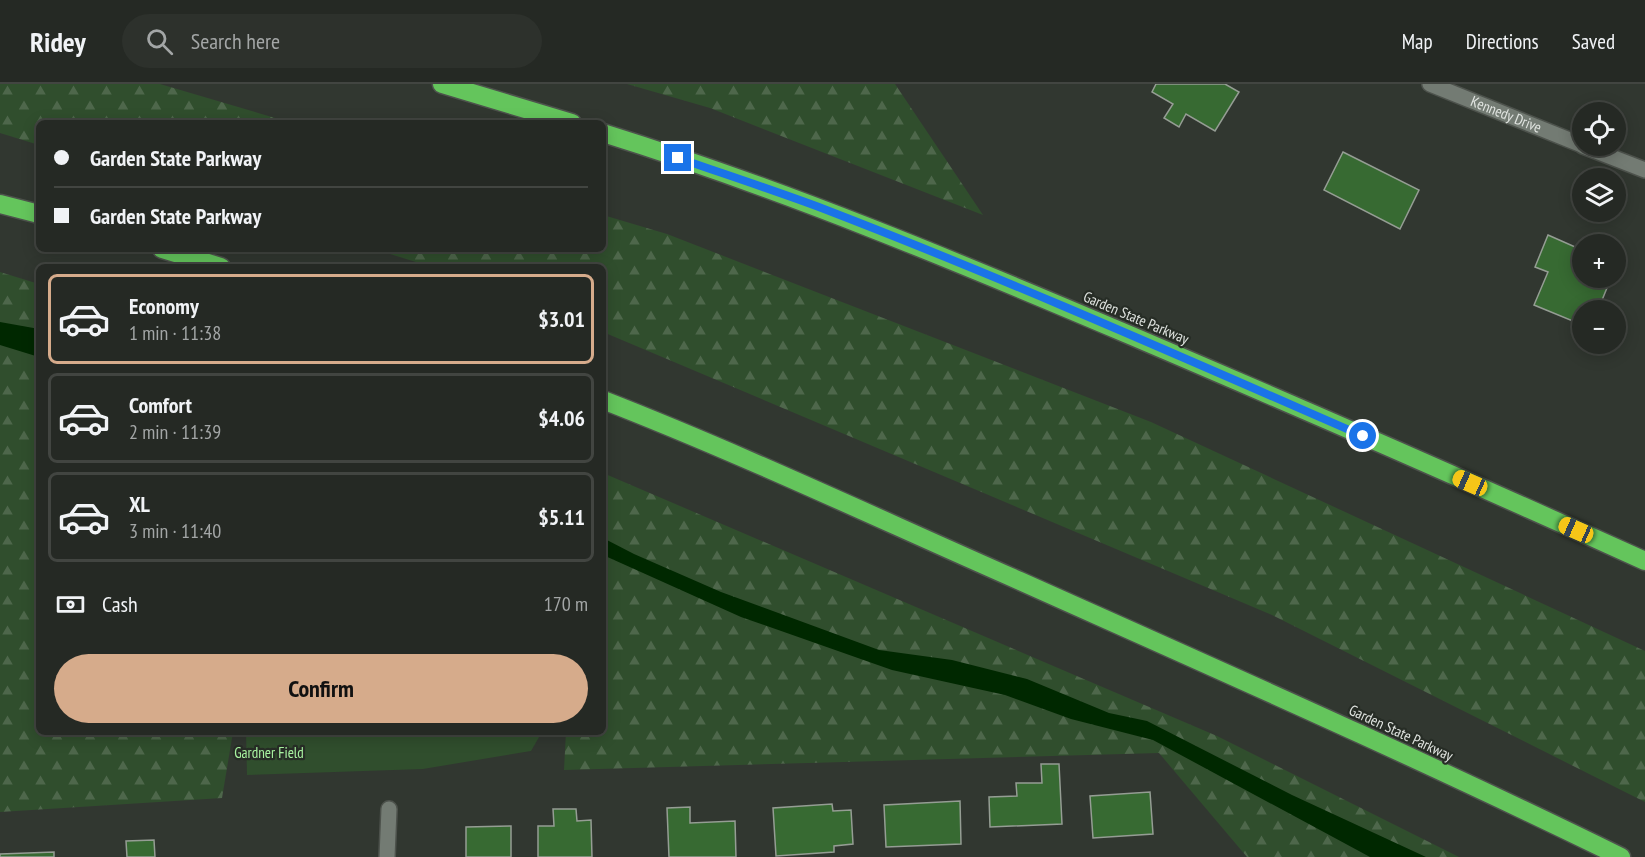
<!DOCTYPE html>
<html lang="en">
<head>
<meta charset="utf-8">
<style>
	:root { --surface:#252924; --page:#2d312c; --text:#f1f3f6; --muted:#a3a6a6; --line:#424541; --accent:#d6ab8b }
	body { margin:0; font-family:"PT Sans Narrow",sans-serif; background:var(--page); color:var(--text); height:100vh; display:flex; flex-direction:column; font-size:22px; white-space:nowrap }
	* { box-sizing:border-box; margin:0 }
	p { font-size:20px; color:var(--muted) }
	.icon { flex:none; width:33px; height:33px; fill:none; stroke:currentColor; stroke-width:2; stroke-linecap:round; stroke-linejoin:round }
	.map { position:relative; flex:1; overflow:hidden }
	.drawer { position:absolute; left:36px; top:180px; width:570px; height:471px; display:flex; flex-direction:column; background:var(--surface); border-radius:9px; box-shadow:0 3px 15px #0003,0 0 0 2px var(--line) }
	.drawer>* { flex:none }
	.banner { position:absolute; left:36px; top:36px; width:570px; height:132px; border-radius:9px; box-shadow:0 3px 15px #0003,0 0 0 2px var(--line); display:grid; align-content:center; height:132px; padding:0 18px; background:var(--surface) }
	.controls { position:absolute; left:1572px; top:18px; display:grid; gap:12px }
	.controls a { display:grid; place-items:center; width:54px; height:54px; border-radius:50%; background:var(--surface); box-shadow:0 3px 15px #0003,0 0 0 2px var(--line); font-size:30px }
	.end { position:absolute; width:27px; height:27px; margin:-14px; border:8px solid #1a73e8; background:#fff; box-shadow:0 0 0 3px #fff }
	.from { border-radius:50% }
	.car { position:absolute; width:18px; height:36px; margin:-18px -9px; border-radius:8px; box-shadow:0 0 4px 2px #0007; background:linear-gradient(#f5c518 24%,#345 0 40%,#f5c518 0 76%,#345 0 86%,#f5c518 0) }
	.banner b { display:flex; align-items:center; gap:21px; height:57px; font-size:22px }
	.banner b+b { border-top:2px solid var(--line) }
	.banner i { width:15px; height:15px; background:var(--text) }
	ul { padding:10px 0 0; list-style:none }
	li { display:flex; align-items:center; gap:18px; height:90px; margin:0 12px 9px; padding:0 6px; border:3px solid var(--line); border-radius:9px }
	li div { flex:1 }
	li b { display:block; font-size:22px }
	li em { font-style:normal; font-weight:800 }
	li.selected { border-color:var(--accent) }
	li>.icon { width:54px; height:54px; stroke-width:1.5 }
	.pay { display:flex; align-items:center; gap:15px; height:66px; padding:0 18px; font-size:22px }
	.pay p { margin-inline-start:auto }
	.button { display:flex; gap:12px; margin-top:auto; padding:12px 18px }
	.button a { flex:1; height:69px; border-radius:36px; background:var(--accent); color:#111; font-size:24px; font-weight:800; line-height:69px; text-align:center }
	header { display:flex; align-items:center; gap:36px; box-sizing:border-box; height:84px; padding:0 30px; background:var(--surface); border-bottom:2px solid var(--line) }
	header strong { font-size:28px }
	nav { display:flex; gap:33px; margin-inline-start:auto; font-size:21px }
	.search { width:420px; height:54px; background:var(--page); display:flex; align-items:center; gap:15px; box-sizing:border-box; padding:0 21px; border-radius:33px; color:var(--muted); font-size:22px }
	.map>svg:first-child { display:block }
</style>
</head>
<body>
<header>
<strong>Ridey</strong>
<div class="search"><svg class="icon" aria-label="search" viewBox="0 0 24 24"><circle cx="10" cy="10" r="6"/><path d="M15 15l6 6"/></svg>Search here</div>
<nav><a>Map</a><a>Directions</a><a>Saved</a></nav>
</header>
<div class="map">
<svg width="1645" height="773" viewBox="0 0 1645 773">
	<defs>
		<pattern id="forest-firs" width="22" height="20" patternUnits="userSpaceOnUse" patternTransform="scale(1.5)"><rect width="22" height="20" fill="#304e2d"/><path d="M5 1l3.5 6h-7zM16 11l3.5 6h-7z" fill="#4e674b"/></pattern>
	</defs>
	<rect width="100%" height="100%" fill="#313730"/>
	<!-- forest -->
	<g fill="url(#forest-firs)">
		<path d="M0 0H160L292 39H39V61L0 49Z"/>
		<path d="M627 0H895L983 131 710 24Z"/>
		<path d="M603 131 667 150 1151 338 1645 567V718L1272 531 603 248V183H432L374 165H603Z"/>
		<path d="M0 188 39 200V648H233L222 714 0 728Z"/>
		<path d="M603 389 1217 652 1459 773H1247L1159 669 564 686 566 648H603Z"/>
	</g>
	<!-- park -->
	<path fill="#304e2d" d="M246 648H542L531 667 423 685 247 691Z"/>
	<!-- water -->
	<g fill="#002800">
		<path d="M0 238 39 245V273L0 261Z"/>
		<path d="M603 454 634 470 721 508 879 566 952 576 1027 595 1109 629 1147 637 1292 711 1426 773H1370L1153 656 1071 635 1005 611 892 586 741 533 603 471Z"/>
	</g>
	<!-- building -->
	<g fill="#376a32" stroke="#959d94" stroke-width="1.5">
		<path d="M1156 0H1225L1239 8 1215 47 1186 30 1179 43 1164 34 1173 20 1152 8Z"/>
		<path d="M1343 68 1419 106 1400 145 1324 106Z"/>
		<path d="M1548 151 1582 166V194H1611L1598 226H1582L1580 240 1534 221 1548 188 1535 183Z"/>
		<path d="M1041 680H1059L1062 740 990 743 989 713 1017 712 1016 699H1042Z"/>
		<path d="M1150 708 1153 750 1093 754 1090 712Z"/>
		<path d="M960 717 961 760 886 763 884 721Z"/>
		<path d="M832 720 833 727 851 726 853 760 834 762V768L776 772 773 724Z"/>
		<path d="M690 723V739L735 737 736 773H669L667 724Z"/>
		<path d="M553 725H576L577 737 591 736 592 773H538V742H554Z"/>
		<path d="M511 742V773H466V743Z"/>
		<path d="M154 756 155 773H127L126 757Z"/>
		<path d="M54 768V773H0V770Z"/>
	</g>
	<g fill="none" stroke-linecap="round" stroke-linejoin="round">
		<defs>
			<g id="minor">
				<path id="s1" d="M1430 0 1582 61"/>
				<path d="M1583 62 1645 86"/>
				<path d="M387 773 389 725"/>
			</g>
			<g id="highway">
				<path d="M442 0 572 39"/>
				<path d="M603 49C783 105 958 178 1132 252 1303 325 1475 400 1645 477"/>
				<path d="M0 120 39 130"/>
				<path d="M162 165 221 183"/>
				<path d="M603 316C744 371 881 436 1020 497 1221 587 1423 676 1621 773"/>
			</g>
		</defs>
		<!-- minor casing -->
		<use href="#minor" stroke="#4d524c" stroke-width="18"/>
		<!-- highway casing -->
		<use href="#highway" stroke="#4d524c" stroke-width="21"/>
		<!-- minor -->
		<use href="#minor" stroke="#737b73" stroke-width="15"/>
		<!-- highway -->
		<use href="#highway" stroke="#64c55c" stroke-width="18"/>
	</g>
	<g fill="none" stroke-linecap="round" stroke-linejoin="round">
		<!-- route -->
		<path stroke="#1a73e8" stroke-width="8" d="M678 74C727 91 776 107 824 125 1006 195 1184 274 1363 352"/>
	</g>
	<g text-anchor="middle" stroke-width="4.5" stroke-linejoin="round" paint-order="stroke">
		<!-- street labels -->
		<g font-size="15" fill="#e0e4e0" stroke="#272d26">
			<text dy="5" stroke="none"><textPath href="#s1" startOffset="82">Kennedy Drive</textPath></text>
			<text transform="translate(1136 234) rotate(23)" y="5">Garden State Parkway</text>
			<text transform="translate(1401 649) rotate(25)" y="5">Garden State Parkway</text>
		</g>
		<!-- park labels -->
		<g font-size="15" fill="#a8f3a0" stroke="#272d26">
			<text x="269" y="674">Gardner Field</text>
		</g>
	</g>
</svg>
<div class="controls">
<a><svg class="icon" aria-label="locate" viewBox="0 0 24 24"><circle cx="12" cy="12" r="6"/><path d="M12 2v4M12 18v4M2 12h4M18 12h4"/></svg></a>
<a><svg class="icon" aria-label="layers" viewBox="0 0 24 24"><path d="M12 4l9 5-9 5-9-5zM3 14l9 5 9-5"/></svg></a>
<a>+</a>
<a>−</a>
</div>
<i class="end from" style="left:1363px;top:352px"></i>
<i class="end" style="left:678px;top:74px"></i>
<i class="car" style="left:1470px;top:399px;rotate:294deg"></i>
<i class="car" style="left:1576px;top:446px;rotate:294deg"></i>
<div class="banner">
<b><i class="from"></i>Garden State Parkway</b>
<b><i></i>Garden State Parkway</b>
</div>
<section class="drawer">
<ul>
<li class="selected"><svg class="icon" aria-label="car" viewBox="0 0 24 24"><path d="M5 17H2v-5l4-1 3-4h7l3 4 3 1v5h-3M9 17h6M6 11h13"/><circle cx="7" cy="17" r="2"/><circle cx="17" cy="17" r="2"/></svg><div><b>Economy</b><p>1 min · 11:38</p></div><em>$3.01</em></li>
<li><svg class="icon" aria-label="car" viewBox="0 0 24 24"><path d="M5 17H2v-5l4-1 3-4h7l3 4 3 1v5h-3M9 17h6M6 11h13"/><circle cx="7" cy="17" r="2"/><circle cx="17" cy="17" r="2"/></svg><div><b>Comfort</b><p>2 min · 11:39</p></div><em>$4.06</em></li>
<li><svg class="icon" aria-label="car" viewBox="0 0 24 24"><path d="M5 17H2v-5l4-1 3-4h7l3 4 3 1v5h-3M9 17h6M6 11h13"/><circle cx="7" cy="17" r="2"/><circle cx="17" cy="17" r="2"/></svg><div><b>XL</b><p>3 min · 11:40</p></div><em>$5.11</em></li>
</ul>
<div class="pay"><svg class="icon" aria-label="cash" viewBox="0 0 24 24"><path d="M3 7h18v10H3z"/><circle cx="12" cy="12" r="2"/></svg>Cash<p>170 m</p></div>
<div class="button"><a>Confirm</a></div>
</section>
</div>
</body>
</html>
